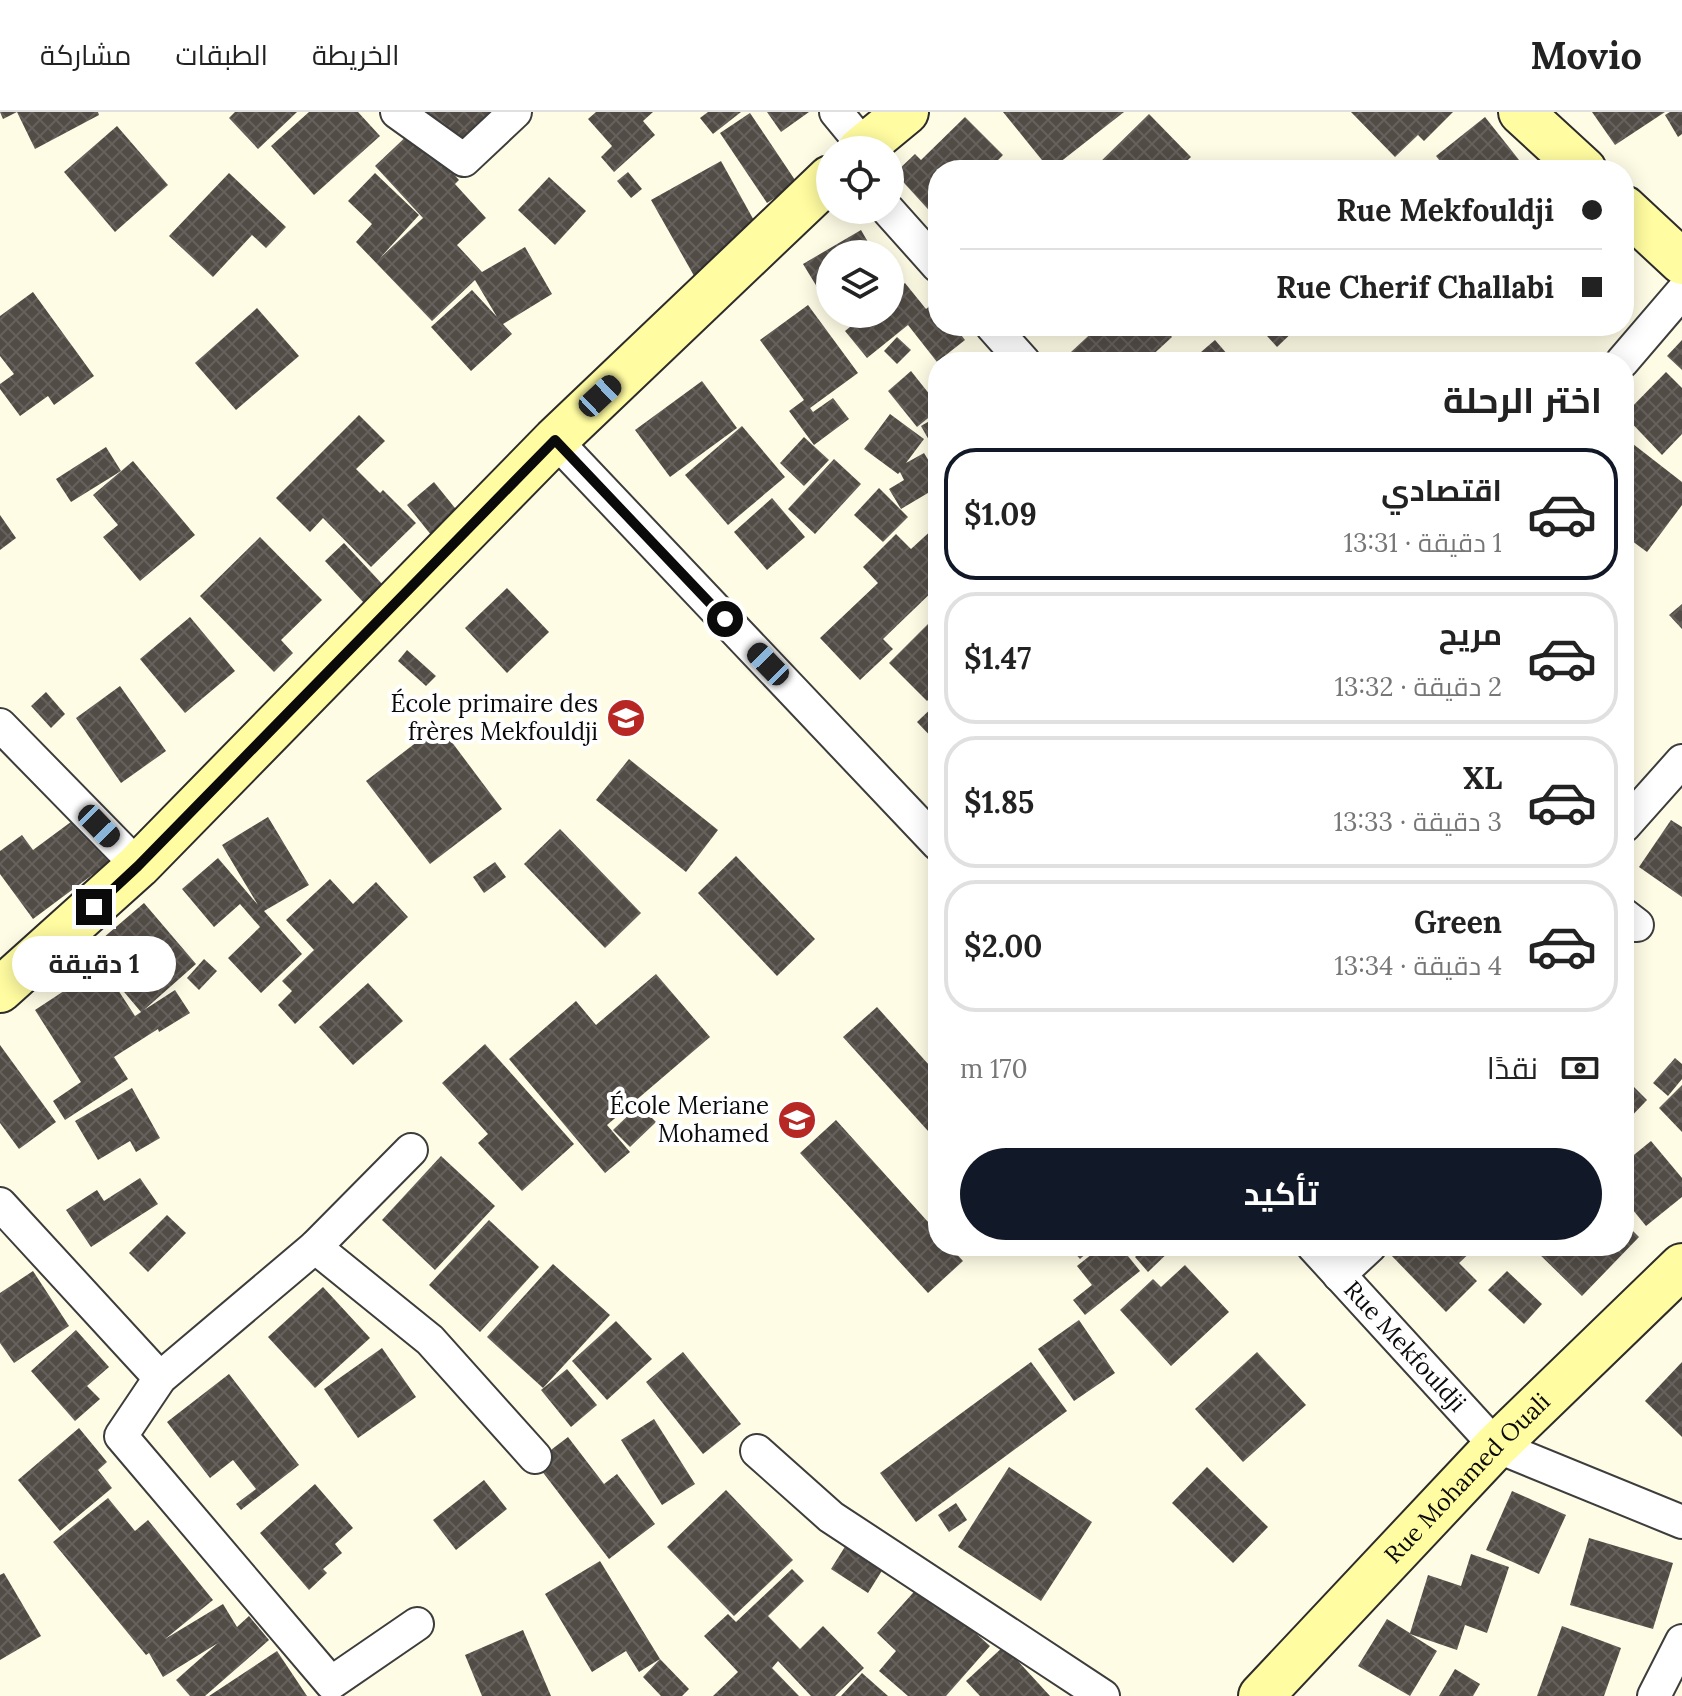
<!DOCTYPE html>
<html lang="ar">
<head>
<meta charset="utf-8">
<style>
	:root { --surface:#fff; --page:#f6f6f6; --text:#222; --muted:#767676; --line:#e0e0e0; --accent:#111827 }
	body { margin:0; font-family:Lora,Cairo,serif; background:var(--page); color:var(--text); direction:rtl; height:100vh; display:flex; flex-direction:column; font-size:30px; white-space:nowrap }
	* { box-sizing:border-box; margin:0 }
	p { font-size:26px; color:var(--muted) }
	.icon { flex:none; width:44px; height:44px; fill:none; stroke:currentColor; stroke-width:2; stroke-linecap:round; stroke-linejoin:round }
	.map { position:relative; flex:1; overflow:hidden; direction:ltr }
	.sheet { position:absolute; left:928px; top:240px; width:706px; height:904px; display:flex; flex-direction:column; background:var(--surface); border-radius:32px; box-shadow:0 4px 20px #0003; direction:rtl }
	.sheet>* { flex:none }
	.top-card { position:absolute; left:928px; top:48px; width:706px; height:176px; border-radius:32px; box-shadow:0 4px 20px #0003; direction:rtl; display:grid; align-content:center; height:176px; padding:0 32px; background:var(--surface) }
	.buttons { position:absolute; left:816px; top:24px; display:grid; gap:16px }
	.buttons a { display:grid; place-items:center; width:88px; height:88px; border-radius:50%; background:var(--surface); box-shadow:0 4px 20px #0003; font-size:40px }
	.end { position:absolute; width:36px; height:36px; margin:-18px; border:10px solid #0a0a0a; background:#fff; box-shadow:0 0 0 4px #fff }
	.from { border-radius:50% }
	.bubble { position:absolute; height:56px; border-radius:28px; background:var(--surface); box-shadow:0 4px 20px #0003; font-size:26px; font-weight:700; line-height:56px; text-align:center; direction:rtl }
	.car { position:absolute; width:24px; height:48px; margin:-24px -12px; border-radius:10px; box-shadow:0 0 6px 2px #0007; background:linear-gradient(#222 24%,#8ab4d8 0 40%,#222 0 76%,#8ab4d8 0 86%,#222 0) }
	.top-card b { display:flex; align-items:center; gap:28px; height:76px; font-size:30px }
	.top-card b+b { border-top:2px solid var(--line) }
	.top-card i { width:20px; height:20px; background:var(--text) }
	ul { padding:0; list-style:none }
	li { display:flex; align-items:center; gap:24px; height:132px; margin:0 16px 12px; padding:0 16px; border:4px solid var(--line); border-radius:32px }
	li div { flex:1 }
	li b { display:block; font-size:30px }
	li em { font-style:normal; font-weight:700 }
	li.active { border-color:var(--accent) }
	li>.icon { width:72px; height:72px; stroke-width:1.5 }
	h2 { padding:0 32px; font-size:36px; line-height:96px }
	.pay { display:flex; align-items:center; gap:20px; height:88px; padding:0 32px; font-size:30px }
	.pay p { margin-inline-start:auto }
	.cta { display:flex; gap:16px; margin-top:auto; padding:16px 32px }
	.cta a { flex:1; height:92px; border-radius:48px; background:var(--accent); color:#fff; font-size:32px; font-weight:700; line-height:92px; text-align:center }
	header { display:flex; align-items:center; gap:48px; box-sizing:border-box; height:112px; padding:0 40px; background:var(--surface); border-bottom:2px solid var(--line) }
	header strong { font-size:38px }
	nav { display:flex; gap:44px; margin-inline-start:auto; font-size:28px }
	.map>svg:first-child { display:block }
</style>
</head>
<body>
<header>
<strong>Movio</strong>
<nav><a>الخريطة</a><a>الطبقات</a><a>مشاركة</a></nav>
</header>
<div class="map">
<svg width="1682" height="1584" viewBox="0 0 1682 1584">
	<defs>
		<pattern id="building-cross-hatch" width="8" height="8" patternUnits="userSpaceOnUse" patternTransform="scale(2)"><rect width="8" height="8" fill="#524c46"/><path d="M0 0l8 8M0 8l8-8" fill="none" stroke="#66615c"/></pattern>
	</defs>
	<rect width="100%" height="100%" fill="#fffce6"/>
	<!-- building -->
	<g fill="url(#building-cross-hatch)" fill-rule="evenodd">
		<path d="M0 0H98L99 3 35 37 17 0 3 7Z"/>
		<path d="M235 0H297L258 37 229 6Z"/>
		<path d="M309 0H358L380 24 314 83 271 34Z"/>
		<path d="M415 0H507L475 43Z"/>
		<path d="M596 0H653L643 9 655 23 614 60 601 45 612 34 588 7Z"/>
		<path d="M708 0H741L713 22 700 6Z"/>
		<path d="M767 0H809L781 20Z"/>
		<path d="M1003 0H1124L1050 58Z"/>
		<path d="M1351 0H1453L1424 29 1418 23 1395 45Z"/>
		<path d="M1592 0H1665L1615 33Z"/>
		<path d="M1670 0H1682V22L1678 25 1665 3Z"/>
		<path d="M750 1 797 71 767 91 720 21Z"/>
		<path d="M1149 2 1191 45 1177 58H1092Z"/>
		<path d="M965 5 1003 43 990 56 992 58H938L936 106 895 61 915 42 921 48Z"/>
		<path d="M1485 5 1527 58H1447L1436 44Z"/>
		<path d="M117 14 168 73 115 120 64 60Z"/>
		<path d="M413 18 459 68 455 72 486 106 457 133 482 160 525 135 552 182 503 212 512 222 471 259 431 215 472 178 497 205 475 168 432 209 356 130 372 112 348 89 375 61 419 103 380 146 423 106 375 54Z"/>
		<path d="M721 49 766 130 697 169 651 88Z"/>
		<path d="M628 60 642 77 631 86 617 69Z"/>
		<path d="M229 61 286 115 266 136 252 123 213 165 169 124Z"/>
		<path d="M549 65 586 99 555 133 518 98Z"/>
		<path d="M861 118 875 142H830V185L825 188 803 152Z"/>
		<path d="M905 171 926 197 936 189 938 192V214H954L965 228 937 250 908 213 867 246 845 219 866 202H890V183Z"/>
		<path d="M33 180 94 264 54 293 48 284 20 304 0 277V272L14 262 0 244V204Z"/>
		<path d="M808 193 858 261 810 296 813 300 833 286 849 307 814 333 789 299 804 288 760 228Z"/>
		<path d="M257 196 299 244 236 298 195 251Z"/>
		<path d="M1099 214H1162L1172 225 1145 250H1080L1071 240Z"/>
		<path d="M1258 214H1299L1277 235Z"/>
		<path d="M897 225 911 238 897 252 884 239Z"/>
		<path d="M1215 228 1234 250H1198L1194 246Z"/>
		<path d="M1682 228V258L1667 244Z"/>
		<path d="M911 259 938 293V298L917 315 888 279Z"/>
		<path d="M1666 260 1682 276V322L1662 343 1624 303Z"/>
		<path d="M702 269 737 316 670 365 635 318Z"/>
		<path d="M890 302 924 327 906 351 924 341 938 364V375L901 397 889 377 904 368 900 360 898 362 864 337Z"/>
		<path d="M359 303 385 329 356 357 380 381 383 378 416 411 371 455 323 406 310 420 276 386Z"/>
		<path d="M938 304V334L934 337 921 314Z"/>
		<path d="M742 314 785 365 728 413 685 363Z"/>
		<path d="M804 325 829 348 804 374 780 351Z"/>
		<path d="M1624 325 1682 370V393L1647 440 1624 423Z"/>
		<path d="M106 335 121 359 71 390 56 367Z"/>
		<path d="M834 347 861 372 815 422 788 397Z"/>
		<path d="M133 349 195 423 140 469 103 425 118 413 93 383Z"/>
		<path d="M434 370 467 411 440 434 407 393Z"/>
		<path d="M879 376 908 405 883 430 854 403Z"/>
		<path d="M772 386 805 425 767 458 734 420Z"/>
		<path d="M0 403 16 426 0 438Z"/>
		<path d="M935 415 938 418V474L883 527 893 537 860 568 820 526 878 471 863 455 896 422 911 437Z"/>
		<path d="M260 425 322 488 281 528 293 541 274 560 200 484Z"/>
		<path d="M344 431 383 473 364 491 325 449Z"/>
		<path d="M507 476 549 520 507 561 465 516Z"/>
		<path d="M1682 492V517L1669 503Z"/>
		<path d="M938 502V578L927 589 889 551Z"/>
		<path d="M190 505 235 559 185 601 140 547Z"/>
		<path d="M407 538 436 564 426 574 398 549Z"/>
		<path d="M120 574 166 639 121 671 76 606Z"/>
		<path d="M46 580 65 602 51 616 31 594Z"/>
		<path d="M938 590V632L917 610Z"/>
		<path d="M439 613 502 697 430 752 366 669Z"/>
		<path d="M629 647 718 718 686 760 596 688Z"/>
		<path d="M87 698 119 743 33 807 0 762V739L22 723 33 738Z"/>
		<path d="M268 705 309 773 264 799 302 842 261 881 228 846 260 815 240 792 214 815 182 777 218 746 258 793 222 733Z"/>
		<path d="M1671 708 1682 715V785L1639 755Z"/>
		<path d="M560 717 641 801 605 836 524 752Z"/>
		<path d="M736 744 815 827 777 864 698 781Z"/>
		<path d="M495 750 506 765 484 781 473 765Z"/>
		<path d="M330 767 353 792 376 770 408 805 295 912 278 893 292 879 282 869 314 838 286 808Z"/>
		<path d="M144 791 196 852 144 898 175 878 190 901 159 920 158 917 114 945 128 967 65 1008 53 989 81 970 35 898 102 854 89 838ZM103 855 141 900 135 904Z"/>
		<path d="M204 847 217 859 199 878 187 866Z"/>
		<path d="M656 862 710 925 607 1013 630 1040 605 1061 509 947 576 889 596 913Z"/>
		<path d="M368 871 403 909 353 953 319 915Z"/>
		<path d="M877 895 938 963V1030L843 925Z"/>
		<path d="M485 932 574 1032 522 1079 478 1031 488 1022 442 971Z"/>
		<path d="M0 933 56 1010 19 1037 0 1011Z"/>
		<path d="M1675 946 1682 952V967L1668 984 1653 971Z"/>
		<path d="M1626 967 1647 988 1624 1012V969Z"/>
		<path d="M1682 973V1020L1659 996Z"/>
		<path d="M132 976 160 1026 136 1040 130 1029 98 1048 75 1009Z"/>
		<path d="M639 993 656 1010 630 1035 613 1018Z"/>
		<path d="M836 1008 938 1121V1134H949L963 1149 928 1181 800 1041Z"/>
		<path d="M1651 1029 1682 1066V1085L1646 1114 1624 1087V1051Z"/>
		<path d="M441 1044 495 1094 435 1158 382 1108Z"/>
		<path d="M140 1066 158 1092 91 1135 66 1098 97 1078 104 1089Z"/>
		<path d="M167 1103 186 1121 148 1160 129 1141Z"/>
		<path d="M489 1108 539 1155 480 1220 429 1173Z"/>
		<path d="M1624 1110 1639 1125 1582 1184 1531 1134H1624Z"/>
		<path d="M1069 1134H1094L1080 1147Z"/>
		<path d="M1102 1134H1120L1140 1159 1085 1203 1073 1188 1092 1173 1077 1154Z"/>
		<path d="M1147 1134H1175L1148 1160 1135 1145Z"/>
		<path d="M1398 1134H1477L1459 1151 1477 1169 1446 1200 1390 1142Z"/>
		<path d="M553 1152 610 1203 543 1276 487 1225Z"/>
		<path d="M1185 1153 1229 1200 1171 1254 1120 1198 1153 1167 1161 1175Z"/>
		<path d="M33 1159 69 1214 14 1251 0 1231V1181Z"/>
		<path d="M1507 1159 1542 1192 1524 1212 1488 1178Z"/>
		<path d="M323 1175 370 1226 315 1276 268 1225Z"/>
		<path d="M1079 1208 1115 1261 1074 1289 1038 1237Z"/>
		<path d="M616 1209 652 1247 607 1288 572 1249Z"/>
		<path d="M76 1218 109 1255 87 1274 100 1287 75 1309 31 1259Z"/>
		<path d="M382 1236 416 1285 358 1326 324 1277Z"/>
		<path d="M683 1240 741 1312 703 1342 646 1270Z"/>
		<path d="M1257 1240 1306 1293 1243 1350 1195 1297Z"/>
		<path d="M1031 1250 1067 1299 916 1410 880 1361Z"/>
		<path d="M1682 1250V1325L1645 1289Z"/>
		<path d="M567 1257 597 1293 571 1315 541 1278Z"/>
		<path d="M229 1262 299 1353 241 1398 236 1392 256 1377 233 1348 210 1366 167 1310Z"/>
		<path d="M654 1307 695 1372 662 1393 621 1328Z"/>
		<path d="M79 1316 107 1350 98 1358 112 1376 60 1419 18 1368Z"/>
		<path d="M568 1325 604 1372 617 1362 655 1412 609 1447 535 1350Z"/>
		<path d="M1009 1355 1092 1410 1041 1489 958 1435Z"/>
		<path d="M1207 1355 1268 1415 1233 1451 1172 1391Z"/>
		<path d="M484 1368 507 1397 456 1438 433 1408Z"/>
		<path d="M315 1372 353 1416 335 1432 342 1441 323 1457 327 1461 309 1478 260 1421Z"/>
		<path d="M726 1378 793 1448 734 1504 667 1435Z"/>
		<path d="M1512 1379 1566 1403 1539 1462 1486 1438Z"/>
		<path d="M108 1386 135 1419 148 1408 213 1488 165 1527 223 1492 237 1515 249 1504 269 1528 205 1584H190L176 1568 218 1531 163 1565 149 1541 146 1543 53 1430Z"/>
		<path d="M956 1391 967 1408 949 1420 938 1403Z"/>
		<path d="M1589 1426 1673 1451 1653 1517 1570 1493Z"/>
		<path d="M846 1433 883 1457 868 1481 831 1457Z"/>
		<path d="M1471 1442 1509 1455 1487 1521 1465 1513 1457 1538 1410 1522 1437 1539 1410 1584 1358 1554 1387 1507 1410 1521 1428 1463 1461 1474Z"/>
		<path d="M600 1449 660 1547 689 1577 682 1584H661L643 1565 660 1547 639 1560 626 1539 592 1560 545 1482Z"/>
		<path d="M792 1457 804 1469 768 1504 800 1537 823 1514 864 1556 835 1584H811L778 1549 772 1556 799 1584H713L738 1560 704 1524 728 1502 736 1510Z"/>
		<path d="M4 1461 41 1524 0 1548V1463Z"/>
		<path d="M921 1472 990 1534 946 1584H908L879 1559 896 1539 877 1521Z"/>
		<path d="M1562 1514 1621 1536 1604 1584H1537Z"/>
		<path d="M523 1518 551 1584H482L465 1543Z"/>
		<path d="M1004 1534 1050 1584H980L966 1569Z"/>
		<path d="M277 1539 307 1584H209Z"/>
		<path d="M1455 1557 1480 1572 1473 1584H1439Z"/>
		<path d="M862 1561 888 1584H841Z"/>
	</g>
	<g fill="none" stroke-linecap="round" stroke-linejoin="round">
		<defs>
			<g id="street">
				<path d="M397 0 464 48 515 0"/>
				<path d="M836 0 864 34"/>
				<path d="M888 98 938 154"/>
				<path d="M992 214 1024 250"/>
				<path d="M1622 250 1682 180"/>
				<path d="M555 328 938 732"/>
				<path d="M0 613 138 754"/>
				<path d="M1624 714 1682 649"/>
				<path d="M1624 803 1637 813"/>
				<path d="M411 1038 315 1135 160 1266 121 1324 331 1571 417 1512"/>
				<path d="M0 1092 160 1266"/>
				<path id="s1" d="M1313 1134 1496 1334 1682 1410"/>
				<path d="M315 1135 430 1228 535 1345"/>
				<path d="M1339 1163 1370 1134"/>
				<path d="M757 1339 831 1405 1103 1584"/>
				<path d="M1654 1584 1682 1529"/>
			</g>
			<g id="secondary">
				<path d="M1521 0 1584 58"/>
				<path d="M860 38 906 0"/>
				<path d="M1624 96 1682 150"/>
				<path d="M0 878 138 754 555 328 830 66"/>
				<path id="s2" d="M1261 1584 1496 1334 1682 1154"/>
			</g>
		</defs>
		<!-- street casing -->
		<use href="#street" stroke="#3d3d3d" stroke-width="36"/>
		<!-- secondary casing -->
		<use href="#secondary" stroke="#2c2c2c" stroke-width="48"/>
		<!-- street -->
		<use href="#street" stroke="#fff" stroke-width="32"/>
		<!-- secondary -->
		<use href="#secondary" stroke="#fffca1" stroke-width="44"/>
	</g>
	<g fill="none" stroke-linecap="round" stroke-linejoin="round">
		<!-- route -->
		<path stroke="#0a0a0a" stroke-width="10" d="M94 795 138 754 555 328 725 507"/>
	</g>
	<!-- icons -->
	<defs>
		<symbol id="school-disc" viewBox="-11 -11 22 22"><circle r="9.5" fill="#b72824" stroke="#fff"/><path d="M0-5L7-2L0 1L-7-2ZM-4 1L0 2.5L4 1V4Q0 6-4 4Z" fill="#fff"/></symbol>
	</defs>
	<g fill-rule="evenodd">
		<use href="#school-disc" x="604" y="584" width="44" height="44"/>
		<use href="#school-disc" x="775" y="986" width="44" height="44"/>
	</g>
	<g text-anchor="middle" stroke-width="8" stroke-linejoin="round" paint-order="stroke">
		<!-- poi labels -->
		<g font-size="24" fill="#0a0a0a" stroke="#fff" text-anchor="end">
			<text x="598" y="600">École primaire des<tspan x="598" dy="28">frères Mekfouldji</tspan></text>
			<text x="769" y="1002">École Meriane<tspan x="769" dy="28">Mohamed</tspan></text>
		</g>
		<!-- street labels -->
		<g font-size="24" fill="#0a0a0a" stroke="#fff">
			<text dy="8" stroke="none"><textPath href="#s1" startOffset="136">Rue Mekfouldji</textPath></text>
			<text dy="8" stroke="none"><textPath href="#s2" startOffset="300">Rue Mohamed Ouali</textPath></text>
		</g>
	</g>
</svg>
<div class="buttons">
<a><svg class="icon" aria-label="locate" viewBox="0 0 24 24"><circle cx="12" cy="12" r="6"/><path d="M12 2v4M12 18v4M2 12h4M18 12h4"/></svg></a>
<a><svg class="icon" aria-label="layers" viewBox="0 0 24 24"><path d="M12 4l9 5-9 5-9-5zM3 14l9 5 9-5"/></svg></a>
</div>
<i class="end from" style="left:725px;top:507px"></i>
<i class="end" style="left:94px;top:795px"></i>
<div class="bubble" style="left:12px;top:824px;width:164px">1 دقيقة</div>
<i class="car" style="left:600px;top:284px;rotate:47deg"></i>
<i class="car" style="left:768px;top:552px;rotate:316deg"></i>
<i class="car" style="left:99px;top:714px;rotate:136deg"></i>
<div class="top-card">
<b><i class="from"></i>Rue Mekfouldji</b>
<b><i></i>Rue Cherif Challabi</b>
</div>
<section class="sheet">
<h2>اختر الرحلة</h2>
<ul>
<li class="active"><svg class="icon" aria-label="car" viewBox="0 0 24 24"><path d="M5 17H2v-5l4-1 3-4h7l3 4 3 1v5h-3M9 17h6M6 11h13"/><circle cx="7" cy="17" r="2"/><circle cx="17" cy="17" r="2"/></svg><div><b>اقتصادي</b><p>1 دقيقة · 13:31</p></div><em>$1.09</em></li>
<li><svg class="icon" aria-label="car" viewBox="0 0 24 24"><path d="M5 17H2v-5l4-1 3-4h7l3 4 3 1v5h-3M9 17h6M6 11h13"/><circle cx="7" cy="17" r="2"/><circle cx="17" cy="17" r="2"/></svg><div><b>مريح</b><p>2 دقيقة · 13:32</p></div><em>$1.47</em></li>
<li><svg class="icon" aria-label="car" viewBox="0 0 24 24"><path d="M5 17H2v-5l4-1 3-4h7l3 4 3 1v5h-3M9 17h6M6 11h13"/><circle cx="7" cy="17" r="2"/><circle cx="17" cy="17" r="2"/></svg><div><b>XL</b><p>3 دقيقة · 13:33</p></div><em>$1.85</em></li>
<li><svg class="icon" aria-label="car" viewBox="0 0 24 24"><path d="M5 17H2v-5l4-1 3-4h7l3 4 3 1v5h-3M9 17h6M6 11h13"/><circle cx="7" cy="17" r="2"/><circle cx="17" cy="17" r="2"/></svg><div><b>Green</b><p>4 دقيقة · 13:34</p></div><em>$2.00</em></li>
</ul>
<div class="pay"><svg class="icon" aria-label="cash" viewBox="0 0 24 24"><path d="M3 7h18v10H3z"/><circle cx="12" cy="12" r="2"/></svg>نقدًا<p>170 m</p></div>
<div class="cta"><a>تأكيد</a></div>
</section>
</div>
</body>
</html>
